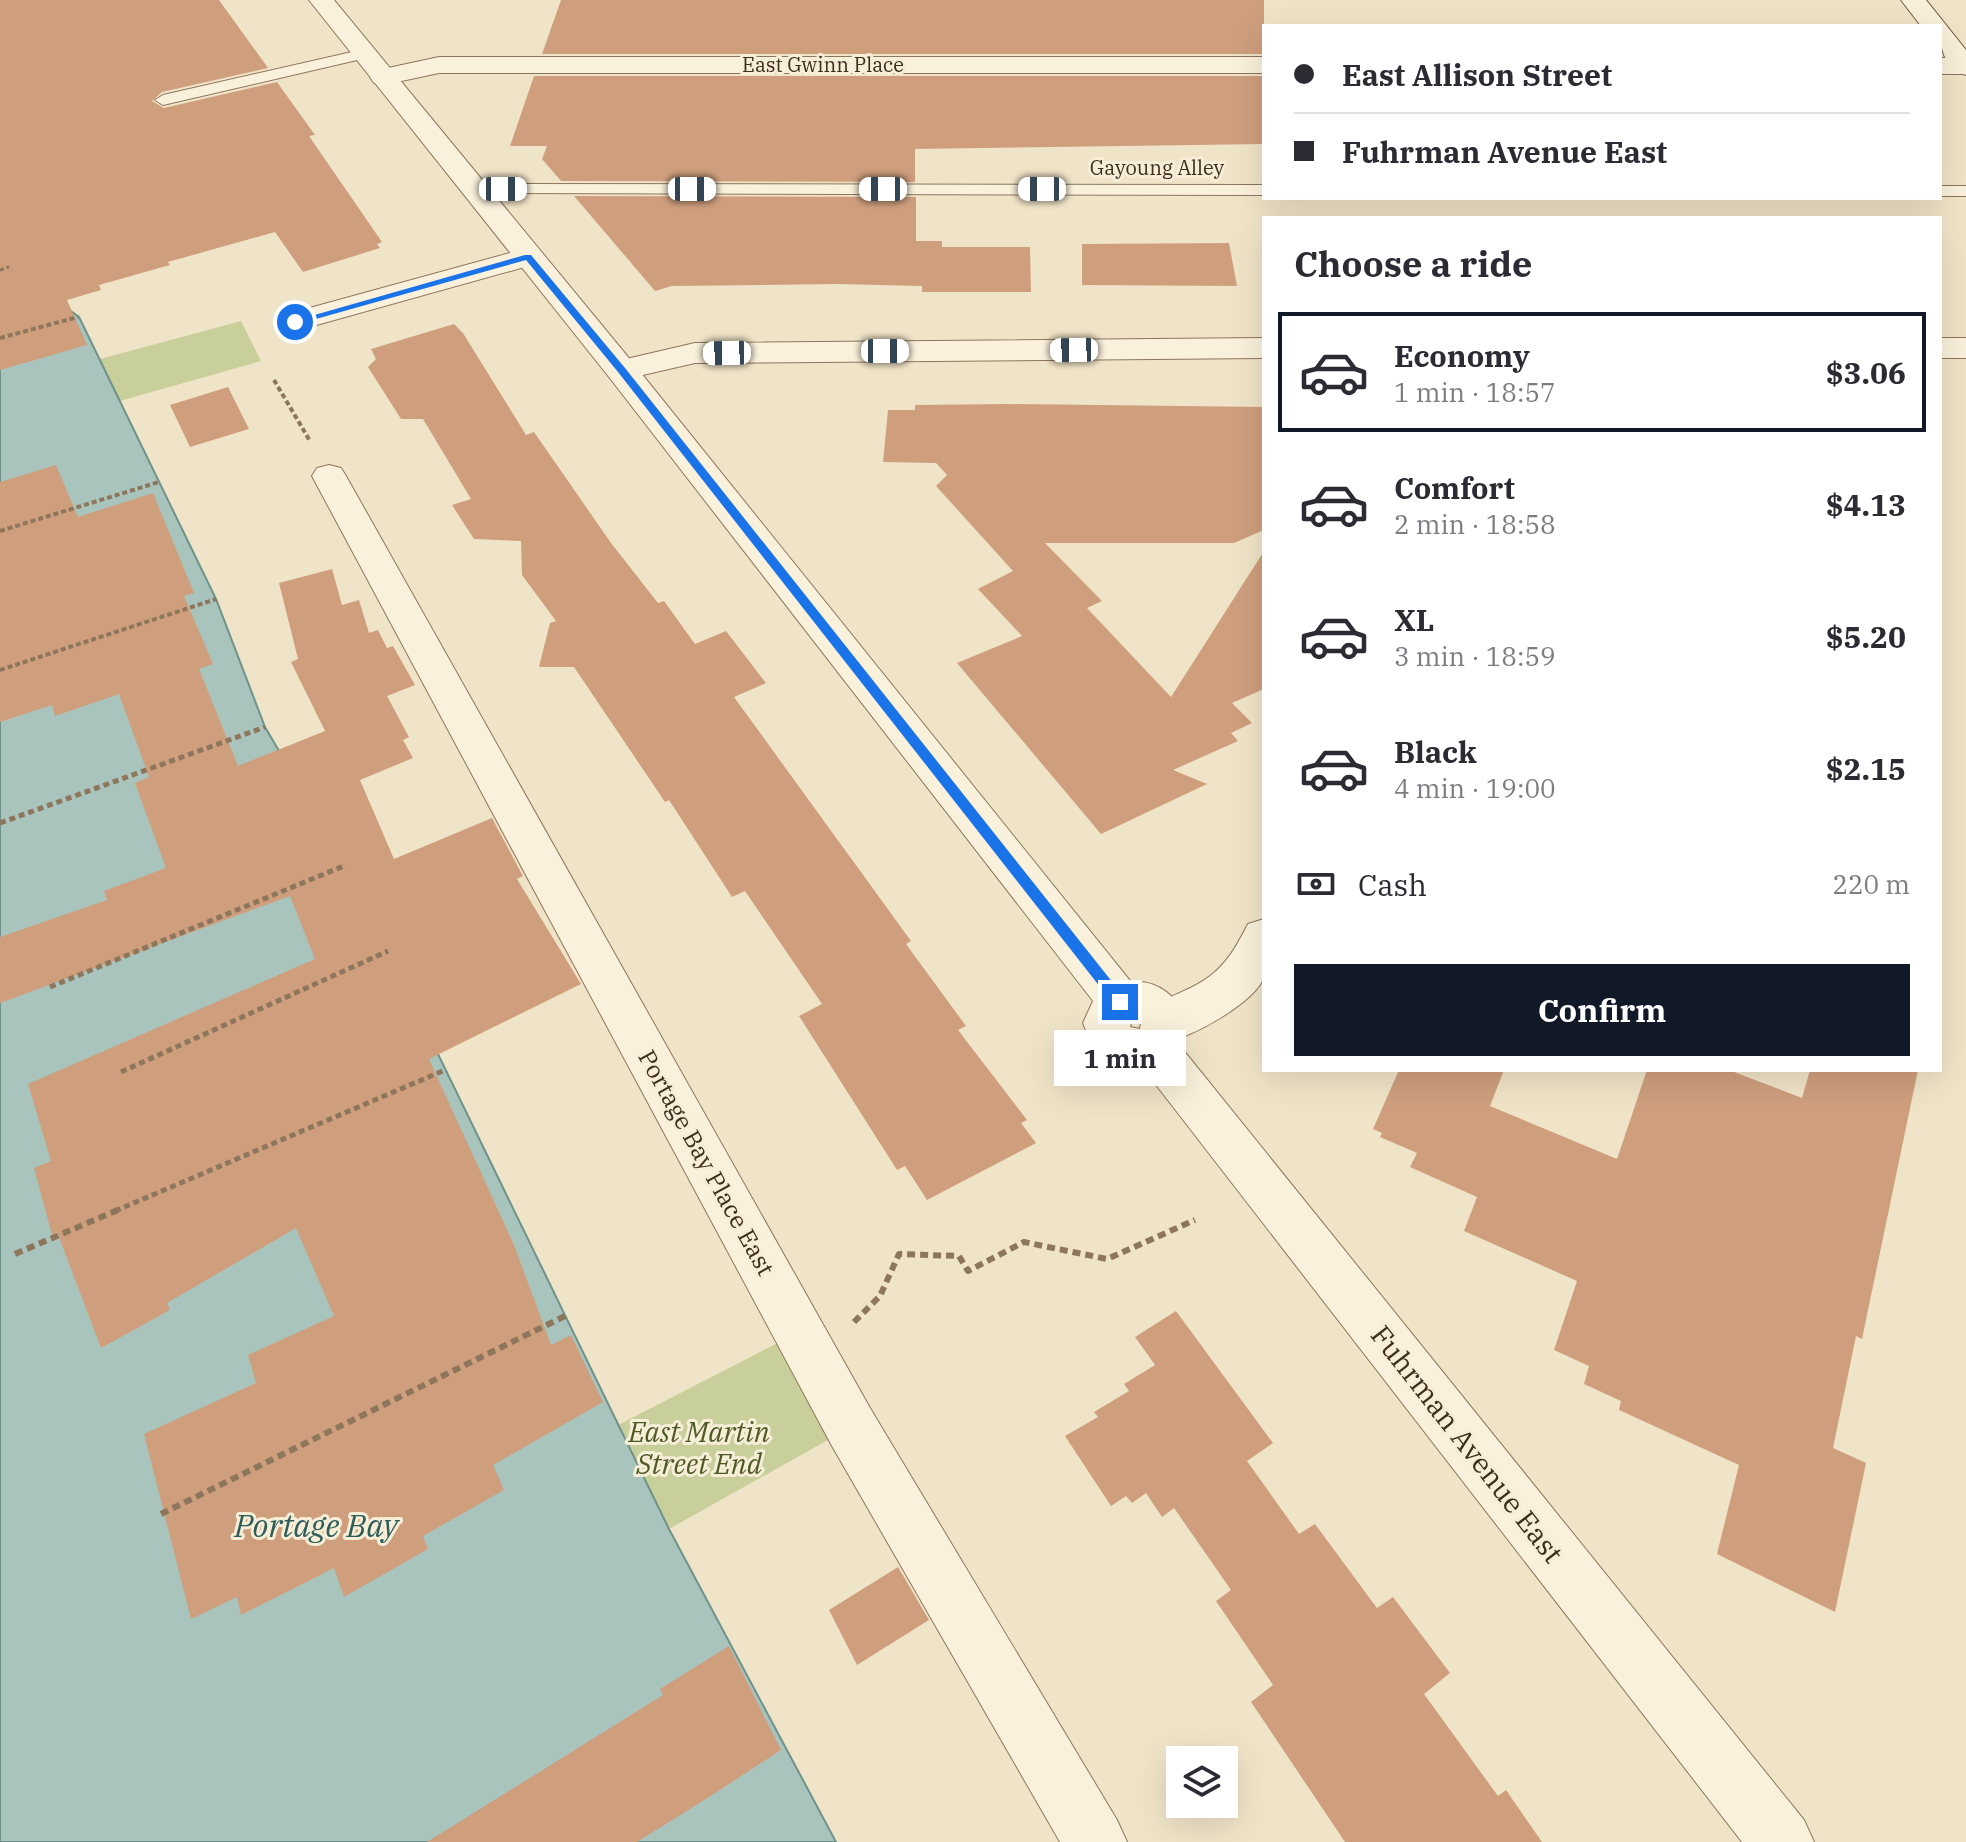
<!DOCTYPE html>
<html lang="en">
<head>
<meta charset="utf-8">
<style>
	:root { --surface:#fff; --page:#f2f2f3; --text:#2b2b33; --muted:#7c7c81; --line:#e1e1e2; --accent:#111827 }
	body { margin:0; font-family:"IBM Plex Serif",serif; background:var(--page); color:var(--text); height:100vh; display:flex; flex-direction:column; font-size:30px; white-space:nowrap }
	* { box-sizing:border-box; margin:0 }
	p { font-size:26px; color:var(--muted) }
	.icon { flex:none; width:44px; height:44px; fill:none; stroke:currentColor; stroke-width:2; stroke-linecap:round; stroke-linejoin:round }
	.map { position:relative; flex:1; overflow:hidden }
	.details { position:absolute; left:1262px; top:216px; width:680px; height:856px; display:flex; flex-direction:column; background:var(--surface); border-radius:0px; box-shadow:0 8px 32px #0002 }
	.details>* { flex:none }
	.top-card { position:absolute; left:1262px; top:24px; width:680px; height:176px; border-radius:0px; box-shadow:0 8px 32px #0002; display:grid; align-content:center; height:176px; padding:0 32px; background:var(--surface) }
	.fabs { position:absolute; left:1166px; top:1746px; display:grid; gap:16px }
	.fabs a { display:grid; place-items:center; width:72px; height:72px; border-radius:0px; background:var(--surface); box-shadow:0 8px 32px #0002; font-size:40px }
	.end { position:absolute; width:36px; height:36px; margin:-18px; border:10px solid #1a73e8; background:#fff; box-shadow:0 0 0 4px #fff }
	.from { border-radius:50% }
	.bubble { position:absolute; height:56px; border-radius:0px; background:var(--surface); box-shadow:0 8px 32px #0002; font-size:26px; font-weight:700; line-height:56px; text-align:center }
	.car { position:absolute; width:24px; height:48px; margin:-24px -12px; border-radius:10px; box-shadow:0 0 6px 2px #0007; background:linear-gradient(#fff 24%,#345 0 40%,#fff 0 76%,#345 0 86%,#fff 0) }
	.top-card b { display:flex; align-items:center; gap:28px; height:76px; font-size:30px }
	.top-card b+b { border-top:2px solid var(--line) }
	.top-card i { width:20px; height:20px; background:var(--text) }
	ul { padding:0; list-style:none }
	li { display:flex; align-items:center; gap:24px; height:120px; margin:0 16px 12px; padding:0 16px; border:4px solid transparent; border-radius:0px }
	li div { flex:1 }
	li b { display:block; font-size:30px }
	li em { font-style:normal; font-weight:700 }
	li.selected { border-color:var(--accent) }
	li>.icon { width:72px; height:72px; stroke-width:1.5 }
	h2 { padding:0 32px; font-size:36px; line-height:96px }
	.pay { display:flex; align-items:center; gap:20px; height:88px; padding:0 32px; font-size:30px }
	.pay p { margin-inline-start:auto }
	.action { display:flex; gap:16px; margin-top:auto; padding:16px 32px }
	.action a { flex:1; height:92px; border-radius:0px; background:var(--accent); color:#fff; font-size:32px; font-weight:700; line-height:92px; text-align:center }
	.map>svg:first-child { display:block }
</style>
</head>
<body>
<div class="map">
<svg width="1966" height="1842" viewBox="0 0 1966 1842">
	<rect width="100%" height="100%" fill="#f0e4c8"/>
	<!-- green -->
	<g fill="#c9cf9b">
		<path d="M241 321 261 361 120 401 100 359Z"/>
		<path d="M799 1332 851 1427 669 1529 618 1425Z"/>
	</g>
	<!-- water -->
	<path fill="#a9c4bc" stroke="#6f938a" stroke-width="2" d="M0 221 9 267 79 317 216 599 265 727 346 865 669 1529 836 1842H0Z"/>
	<!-- building -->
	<g fill="#cf9f7d">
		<path d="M0 0H219L268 68 162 92 152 101 164 108 277 82 315 135 309 136 382 242 377 244 380 248 303 272 275 232 168 262 170 265 99 285 101 290 67 300 87 345 0 370Z"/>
		<path d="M561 0H1264V54H542Z"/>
		<path d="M534 76H1264V144L915 149V182L561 181 542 159 547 146H510Z"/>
		<path d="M574 196 916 197V241H942V247H1030L1031 292H922V286L837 284 672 286 655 291Z"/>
		<path d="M1229 243 1237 286 1082 285V244Z"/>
		<path d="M454 324 463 333 526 435 534 432 611 543 658 603 664 601 695 644 726 631 766 683 734 697 911 941 906 944 966 1026 958 1030 1027 1120 1021 1123 1036 1143 927 1200 905 1166 897 1170 799 1016 822 1004 745 891 732 897 669 800 665 802 574 667H539L550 623 556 621 522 575 521 541 474 539 452 505 471 499 423 419H401L368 367 376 359 371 349Z"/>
		<path d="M228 387 249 429 190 447 170 405Z"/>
		<path d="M1006 404 1264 407V530L1234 543H1045L1102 601 1087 608 1171 697 1264 551V689L1232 703 1252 723 1231 733 1238 741 1173 770 1207 784 1101 834 957 663 1022 636 978 589 1013 571 936 486 947 475 936 463 883 462 888 410H915V405Z"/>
		<path d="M56 465 78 517 153 493 194 593 184 596 213 664 199 669 238 766 325 731 291 662 298 659 279 583 332 569 342 605 359 600 369 633 378 630 387 648 393 646 415 685 387 696 409 737 403 740 413 758 360 780 394 859 492 818 523 876 517 879 581 984 429 1059 514 1245 551 1345 571 1335 603 1402 493 1465 504 1490 423 1536 428 1549 344 1597 334 1568 241 1615 237 1597 191 1619 144 1434 256 1383 248 1355 334 1316 296 1228 167 1303 170 1310 101 1348 57 1232 52 1235 34 1168 51 1161 28 1084 315 959 290 896 0 1003V937L107 900 104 891 166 868 135 783 149 777 119 694 55 716 52 705 0 722V482Z"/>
		<path d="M1399 1070H1504L1490 1106 1617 1159 1647 1070H1729L1802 1098 1810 1070H1918L1862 1339 1856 1336 1833 1448 1866 1463 1835 1612 1717 1554 1739 1465 1619 1410 1621 1401 1584 1384 1589 1366 1554 1350 1577 1281 1464 1231 1477 1197 1410 1167 1417 1153 1380 1137 1382 1133 1373 1129Z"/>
		<path d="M1176 1311 1273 1443 1247 1461 1299 1534 1315 1524 1377 1608 1393 1597 1450 1673 1424 1694 1498 1796 1506 1790 1542 1842H1345L1251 1702 1273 1685 1216 1601 1231 1590 1174 1508 1162 1517 1146 1493 1132 1503 1126 1496 1111 1506 1065 1436 1098 1417 1094 1412 1129 1391 1124 1384 1155 1365 1135 1337Z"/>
		<path d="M898 1567 929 1620 857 1665 829 1610Z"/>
		<path d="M729 1646 781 1750 709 1797 637 1842H427L663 1695 660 1689Z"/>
	</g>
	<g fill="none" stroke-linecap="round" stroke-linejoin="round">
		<defs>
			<g id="service">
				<path d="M365 49 373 54 370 57 163 105 155 100 163 95Z"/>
				<path d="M473 184 1264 185V195L467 193 465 189Z"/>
				<rect x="1940" y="186" width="26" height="10"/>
			</g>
			<g id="minor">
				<path d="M439 57H1264V73H439L383 85 374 83 370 77 374 71Z"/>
				<rect x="1940" y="58" width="26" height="16"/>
				<path d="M528 248 539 251 543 257 539 263 295 331 284 329 279 322 284 315Z"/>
				<path d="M1264 338V358L695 363 621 380 609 377 605 370 609 363 695 343Z"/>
				<rect x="1940" y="338" width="26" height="20"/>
				<path d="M329 465 341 468 346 476 870 1408 1117 1820 1127 1842H1060L832 1446 312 476 317 468Z"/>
				<path d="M1264 919C1264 937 1268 959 1264 976 1259 1000 1190 1039 1167 1041 1161 1041 1154 1037 1149 1036L1142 1022C1154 997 1188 994 1210 976 1228 963 1238 943 1248 924Z"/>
			</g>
			<path id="tertiary" d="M309 0H334L633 363 1131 982C1159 979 1179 998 1188 1024L1180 1046 1804 1820 1814 1842H1742L1143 1068 1126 1067 1095 1053 1083 1023 1093 1001 609 377ZM1132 1019 1141 1023 1140 1029 1130 1027Z"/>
			<path id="secondary" d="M1901 0H1926L1966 50V75C1943 69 1940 46 1940 26H1921Z"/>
		</defs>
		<!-- service casing -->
		<use href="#service" stroke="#8d765c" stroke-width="2"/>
		<!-- minor casing -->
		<use href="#minor" stroke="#8d765c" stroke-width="2"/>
		<!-- tertiary casing -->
		<use href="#tertiary" stroke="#8d765c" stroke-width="2"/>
		<!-- secondary casing -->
		<use href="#secondary" stroke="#6f573f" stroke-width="2"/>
		<!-- path-far3 -->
		<path stroke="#8d765c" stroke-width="3" stroke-dasharray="4 3" stroke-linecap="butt" d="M0 270 9 267"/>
		<!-- path-far2 -->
		<g stroke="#8d765c" stroke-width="4" stroke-dasharray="5 3" stroke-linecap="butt">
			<path d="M0 338 78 317"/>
			<path d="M274 380 310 441"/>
			<path d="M0 531 159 482"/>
			<path d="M0 670 216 599"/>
		</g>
		<!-- path-far1 -->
		<g stroke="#8d765c" stroke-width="5" stroke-dasharray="6 4" stroke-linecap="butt">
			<path d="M0 823 265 727"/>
			<path d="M50 987 346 865"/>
			<path d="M121 1072 388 951"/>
			<path d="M115 1211 445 1070"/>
		</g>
		<!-- path -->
		<g stroke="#8d765c" stroke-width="6" stroke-dasharray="8 5" stroke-linecap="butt">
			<path d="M15 1254 120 1209"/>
			<path d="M854 1322 880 1296 899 1254 959 1256 968 1271 1024 1242 1107 1259 1195 1220"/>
			<path d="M161 1514 565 1316"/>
		</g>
		<!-- service -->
		<use href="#service" fill="#faf1dc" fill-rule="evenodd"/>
		<!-- minor -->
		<use href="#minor" fill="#faf1dc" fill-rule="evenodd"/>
		<!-- tertiary -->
		<use href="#tertiary" fill="#faf1dc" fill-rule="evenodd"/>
		<!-- secondary -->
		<use href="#secondary" fill="#faf1dc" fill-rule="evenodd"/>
	</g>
	<!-- route -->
	<path fill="#1a73e8" d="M525 255H531L625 368 1125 998V1006H1115L618 372 526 260 298 324 290 322Z"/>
	<g text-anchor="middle" stroke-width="6" stroke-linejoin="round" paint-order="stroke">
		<!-- far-street labels -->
		<g font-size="20" fill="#3d2e20" stroke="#f7eed8">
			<text x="823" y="72">East Gwinn Place</text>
			<text x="1157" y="175">Gayoung Alley</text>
		</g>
		<!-- street labels -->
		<g font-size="24" fill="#3d2e20" stroke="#f7eed8">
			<text transform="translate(706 1163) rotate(61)" y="8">Portage Bay Place East</text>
		</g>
		<!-- near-park labels -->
		<g font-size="28" font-style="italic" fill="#4d5a26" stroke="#f7eed8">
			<text x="699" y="1442">East Martin<tspan x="699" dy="32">Street End</tspan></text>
		</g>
		<!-- near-street labels -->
		<g font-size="28" fill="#3d2e20" stroke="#f7eed8">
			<text transform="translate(1467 1444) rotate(52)" y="10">Fuhrman Avenue East</text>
		</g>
		<!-- near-water labels -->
		<g font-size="32" font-style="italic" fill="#2f5d5a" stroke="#f7eed8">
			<text x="316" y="1537">Portage Bay</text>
		</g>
	</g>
</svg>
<div class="fabs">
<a><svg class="icon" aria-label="layers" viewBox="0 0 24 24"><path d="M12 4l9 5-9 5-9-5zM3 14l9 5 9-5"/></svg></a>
</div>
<i class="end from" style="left:295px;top:322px"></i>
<i class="end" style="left:1120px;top:1002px"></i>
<div class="bubble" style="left:1054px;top:1030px;width:132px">1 min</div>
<i class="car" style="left:503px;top:189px;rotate:90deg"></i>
<i class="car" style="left:692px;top:189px;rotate:90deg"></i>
<i class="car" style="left:883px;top:189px;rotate:270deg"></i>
<i class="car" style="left:1042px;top:189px;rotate:270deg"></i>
<i class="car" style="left:1074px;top:350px;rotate:269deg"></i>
<i class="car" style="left:885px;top:351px;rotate:90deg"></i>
<i class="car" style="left:727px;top:353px;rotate:269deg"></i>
<div class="top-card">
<b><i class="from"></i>East Allison Street</b>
<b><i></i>Fuhrman Avenue East</b>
</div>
<section class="details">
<h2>Choose a ride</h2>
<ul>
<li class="selected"><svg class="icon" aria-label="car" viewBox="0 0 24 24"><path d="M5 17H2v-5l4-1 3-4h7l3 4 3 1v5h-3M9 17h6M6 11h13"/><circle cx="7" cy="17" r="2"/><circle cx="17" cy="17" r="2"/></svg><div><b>Economy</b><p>1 min · 18:57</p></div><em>$3.06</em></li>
<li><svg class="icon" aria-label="car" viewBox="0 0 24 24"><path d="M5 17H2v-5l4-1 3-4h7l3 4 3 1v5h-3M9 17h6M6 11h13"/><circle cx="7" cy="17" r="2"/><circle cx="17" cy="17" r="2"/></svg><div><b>Comfort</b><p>2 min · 18:58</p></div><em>$4.13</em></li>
<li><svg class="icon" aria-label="car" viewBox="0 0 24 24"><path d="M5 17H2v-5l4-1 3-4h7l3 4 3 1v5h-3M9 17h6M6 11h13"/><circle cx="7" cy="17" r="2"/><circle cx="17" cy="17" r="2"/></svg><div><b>XL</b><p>3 min · 18:59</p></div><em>$5.20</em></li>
<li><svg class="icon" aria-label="car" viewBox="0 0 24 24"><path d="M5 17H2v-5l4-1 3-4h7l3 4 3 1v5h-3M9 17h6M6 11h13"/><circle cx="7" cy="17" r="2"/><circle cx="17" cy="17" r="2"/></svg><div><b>Black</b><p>4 min · 19:00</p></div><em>$2.15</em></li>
</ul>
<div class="pay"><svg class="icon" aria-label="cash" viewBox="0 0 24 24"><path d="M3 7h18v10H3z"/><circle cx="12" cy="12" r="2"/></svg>Cash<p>220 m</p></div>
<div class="action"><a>Confirm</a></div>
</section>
</div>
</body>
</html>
